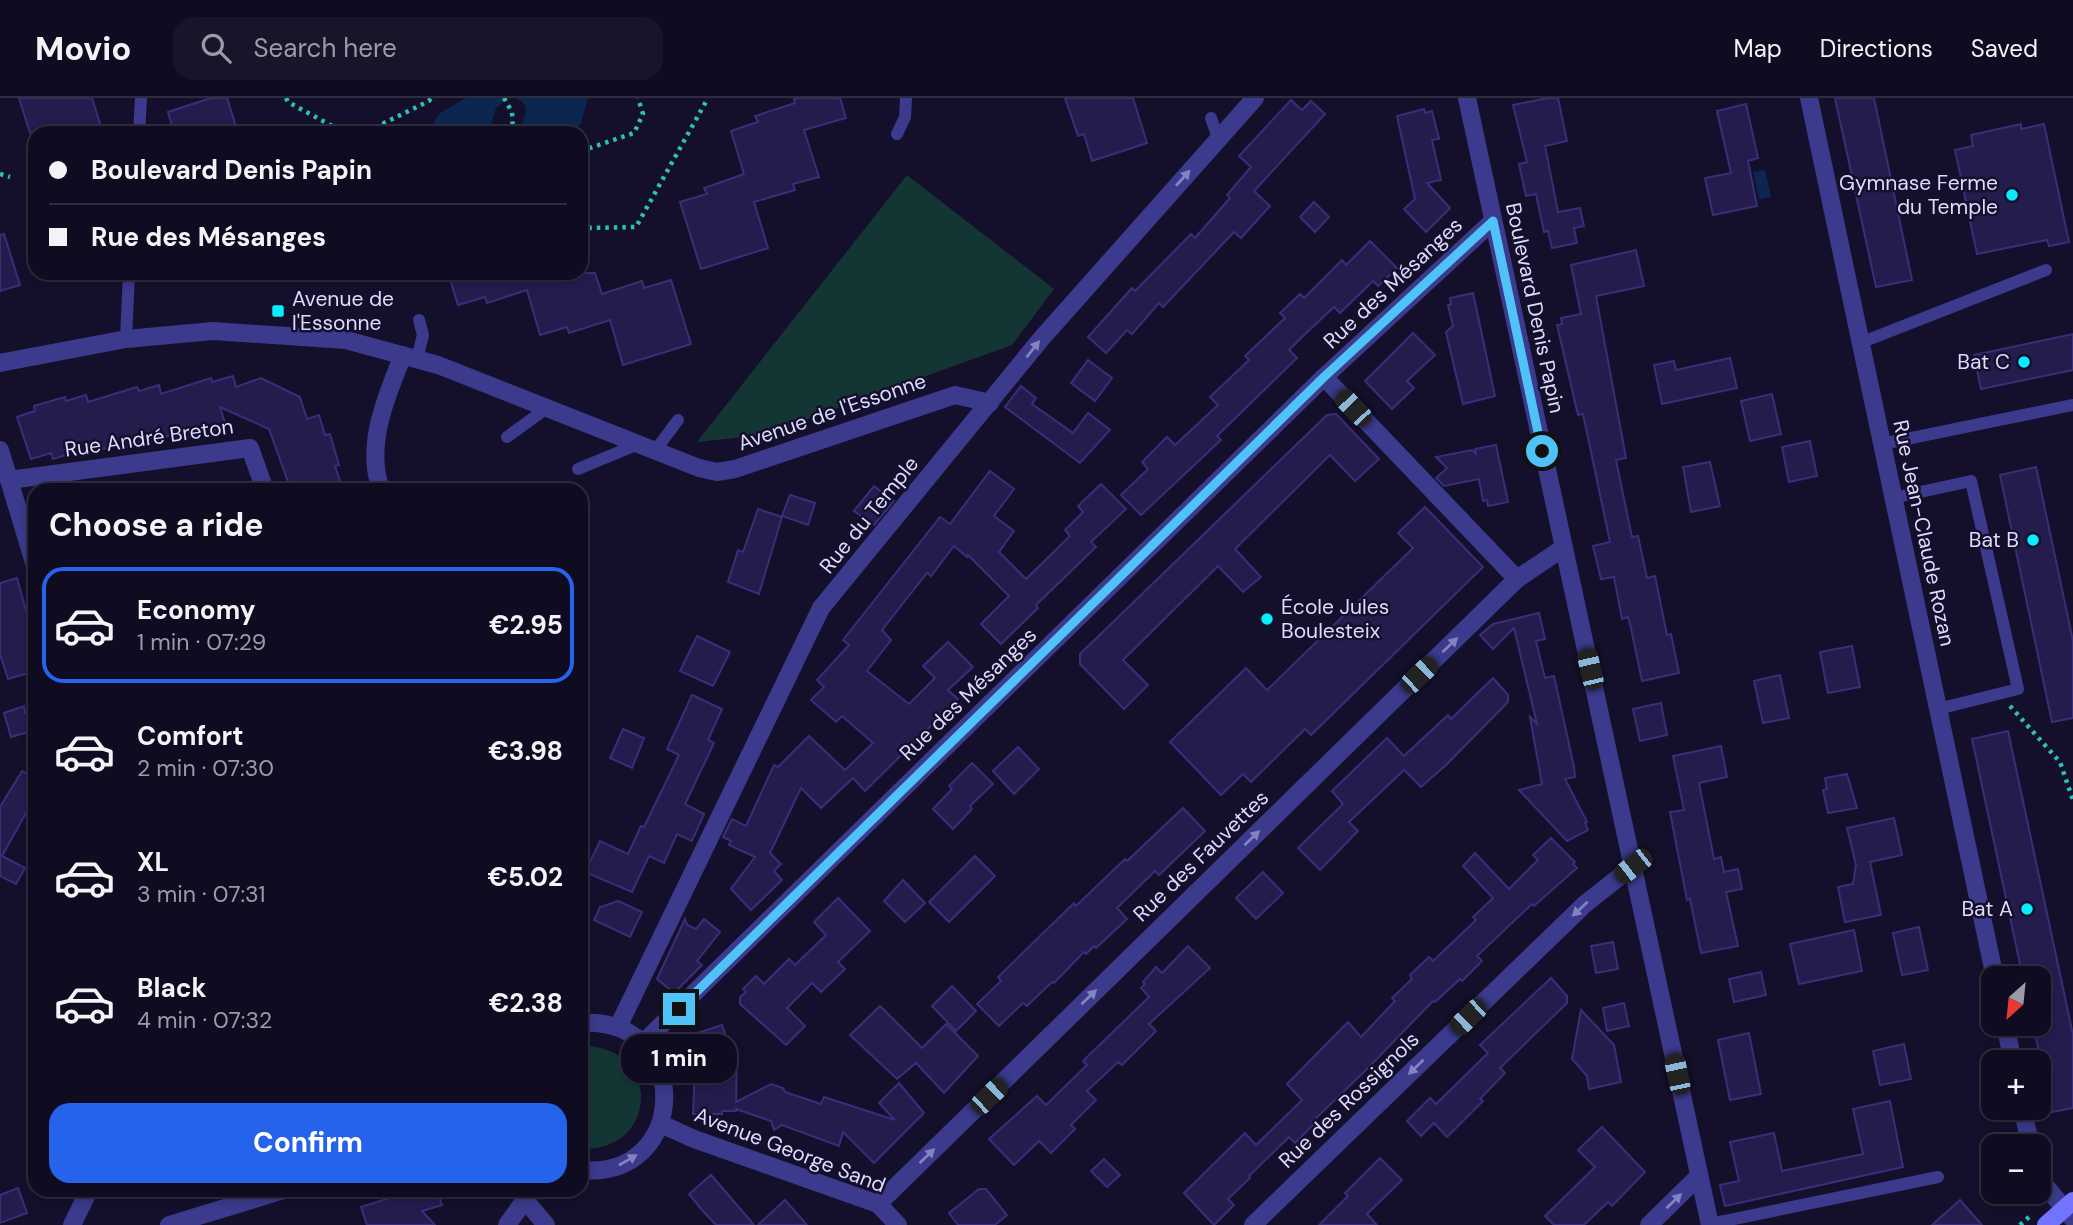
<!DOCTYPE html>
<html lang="en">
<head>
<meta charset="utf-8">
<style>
	:root { --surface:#0f0c21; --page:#18152a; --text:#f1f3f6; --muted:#9b9ba5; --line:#2f2c3f; --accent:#2563eb }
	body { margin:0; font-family:"DM Sans",sans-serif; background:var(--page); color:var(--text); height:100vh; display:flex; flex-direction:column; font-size:26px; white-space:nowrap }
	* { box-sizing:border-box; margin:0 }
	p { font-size:23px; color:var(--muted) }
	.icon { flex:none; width:38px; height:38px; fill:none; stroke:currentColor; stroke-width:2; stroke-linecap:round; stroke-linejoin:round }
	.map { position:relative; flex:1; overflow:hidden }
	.panel { position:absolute; left:28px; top:385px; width:560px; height:714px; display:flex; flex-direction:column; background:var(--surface); border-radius:21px; box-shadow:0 4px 10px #0003,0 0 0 2px var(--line) }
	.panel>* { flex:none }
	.hud { position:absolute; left:28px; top:28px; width:560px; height:154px; border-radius:21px; box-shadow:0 4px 10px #0003,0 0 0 2px var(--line); display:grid; align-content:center; height:154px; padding:0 21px; background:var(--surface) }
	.needle { width:46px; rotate:207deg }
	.controls { position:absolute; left:1981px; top:868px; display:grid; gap:14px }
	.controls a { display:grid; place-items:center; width:70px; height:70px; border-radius:14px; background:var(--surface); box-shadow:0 4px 10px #0003,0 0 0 2px var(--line); font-size:35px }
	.end { position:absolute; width:32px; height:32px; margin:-16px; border:9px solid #4fc3f7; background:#111; box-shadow:0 0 0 4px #111 }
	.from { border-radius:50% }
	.bubble { position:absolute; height:49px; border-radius:21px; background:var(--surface); box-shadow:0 4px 10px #0003,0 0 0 2px var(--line); font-size:23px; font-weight:700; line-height:49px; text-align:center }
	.car { position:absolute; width:21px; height:42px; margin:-21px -10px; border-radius:9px; box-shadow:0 0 5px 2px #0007; background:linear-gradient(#222 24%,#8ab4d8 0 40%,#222 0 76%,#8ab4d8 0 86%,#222 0) }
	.hud b { display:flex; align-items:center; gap:24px; height:66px; font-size:26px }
	.hud b+b { border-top:2px solid var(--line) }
	.hud i { width:18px; height:18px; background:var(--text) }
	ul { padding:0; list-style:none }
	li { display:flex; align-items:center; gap:21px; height:116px; margin:0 14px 10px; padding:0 7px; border:4px solid transparent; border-radius:21px }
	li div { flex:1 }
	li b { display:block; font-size:26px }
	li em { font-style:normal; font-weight:700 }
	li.current { border-color:var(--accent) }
	li>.icon { width:63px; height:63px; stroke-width:1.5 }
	h2 { padding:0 21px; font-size:32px; line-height:84px }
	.cta { display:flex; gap:14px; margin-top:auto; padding:14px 21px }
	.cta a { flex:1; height:80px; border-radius:21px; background:var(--accent); color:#fff; font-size:28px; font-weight:700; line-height:80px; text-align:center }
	header { display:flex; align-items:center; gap:42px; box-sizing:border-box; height:98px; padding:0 35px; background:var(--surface); border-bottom:2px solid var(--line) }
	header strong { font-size:33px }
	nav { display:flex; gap:38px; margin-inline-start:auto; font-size:24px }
	.search { width:490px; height:63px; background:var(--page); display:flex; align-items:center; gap:18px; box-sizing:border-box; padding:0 24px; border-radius:21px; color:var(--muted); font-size:26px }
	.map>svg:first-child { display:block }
</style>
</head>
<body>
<header>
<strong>Movio</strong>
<div class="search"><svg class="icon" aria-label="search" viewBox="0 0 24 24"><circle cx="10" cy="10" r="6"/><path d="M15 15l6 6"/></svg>Search here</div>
<nav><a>Map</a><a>Directions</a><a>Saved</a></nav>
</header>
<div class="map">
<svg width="2073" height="1127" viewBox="0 0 2073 1127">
	<rect width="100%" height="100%" fill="#14102c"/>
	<!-- green -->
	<g fill="#133634">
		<path d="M907 77 1054 191 1012 247 763 337 697 344Z"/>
		<path d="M581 948C661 946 661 1053 581 1051Z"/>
	</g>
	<!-- water -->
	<g fill="#0b2650">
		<path d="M466 0H588L581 25 573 35H521C521 20 535 9 516 0L506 1 496 10 489 35H427L440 15Z"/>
		<path d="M1765 72 1771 99 1759 101 1753 74Z"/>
	</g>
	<!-- building -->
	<g fill="#241c4d" stroke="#3a2d7a" stroke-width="2">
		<path d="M19 0H92L101 29 83 35H30Z"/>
		<path d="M211 0H227L238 35H174L168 14Z"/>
		<path d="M794 0H840L846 20 804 32 819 79 793 86 795 92 754 104 768 150 701 171 680 104 707 96 704 90 744 76 731 33 758 24 755 18 795 5Z"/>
		<path d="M1065 0H1133L1147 45 1092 63 1084 36 1078 38Z"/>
		<path d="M1548 0H1558L1567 43 1545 48 1558 114 1580 110 1584 128 1574 130 1577 145 1552 150 1548 133 1544 134 1536 96 1526 98 1519 66 1527 64 1513 7Z"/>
		<path d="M1835 0H1874L1912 182 1876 189Z"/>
		<path d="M1291 2 1302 12 1311 3 1325 16 1254 93 1270 108 1241 140 1234 134 1163 209 1159 205 1132 236 1127 232 1106 255 1088 239 1132 190 1135 193 1191 136 1195 140 1230 100 1227 97 1251 69 1239 58Z"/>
		<path d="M1746 6 1758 60 1748 63 1757 108 1713 117 1705 80 1731 75 1717 13Z"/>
		<path d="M1424 11 1425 15 1432 13 1439 41 1432 42 1441 82 1427 85 1450 110 1426 134 1404 111 1415 101 1397 18Z"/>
		<path d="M2021 26V31L2044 26 2069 144 2049 148 2047 142 1977 156 1955 52 1973 48 1971 37Z"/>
		<path d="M1314 104 1329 119 1315 134 1300 119Z"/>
		<path d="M4 136 20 187 0 193V137Z"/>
		<path d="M1370 143 1397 170 1378 188 1373 183 1340 215 1334 209 1303 238 1289 252 1297 260 1217 338 1221 342 1141 417 1121 397 1148 371 1142 364 1167 339 1175 347 1218 307 1210 299 1249 262 1245 258 1285 220 1280 215 1300 196 1304 200 1342 162 1346 167Z"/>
		<path d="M1636 152 1644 188 1596 198 1626 360 1616 362 1632 439 1638 438 1647 480 1655 478 1667 537 1671 536 1679 575 1642 583 1631 530 1628 519 1622 521 1614 479 1601 481 1593 448 1610 444 1583 316 1578 317 1557 227 1562 226 1561 220 1581 216 1571 167Z"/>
		<path d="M448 175H595L602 196 642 183 644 190 671 182 691 246 623 267 610 222 569 235 567 229 540 237 527 192 487 205 485 199 458 207Z"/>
		<path d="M1473 195 1495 298 1463 306 1446 234 1453 228 1448 207 1451 206 1450 200Z"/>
		<path d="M1413 235 1435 257 1407 283 1414 290 1392 311 1365 283Z"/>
		<path d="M2073 236V272L1981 291 1974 257Z"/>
		<path d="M1730 260 1737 290 1662 306 1654 267 1674 263 1676 272Z"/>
		<path d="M1088 262 1112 280 1095 303 1071 285Z"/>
		<path d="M233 278 236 289 261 280 300 299 307 321 319 317 325 337 330 336 339 367 335 368 343 392H291L269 331 220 309 226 328 177 343 174 336 125 350 123 345 103 351 101 346 53 361 51 355 31 361 17 319 35 313 34 308 65 299 66 303 86 297 88 304 137 289 139 293 159 287 161 296 211 280 212 284Z"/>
		<path d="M1021 288 1036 300 1032 306 1073 335 1088 315 1110 332 1080 365 1005 309Z"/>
		<path d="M1772 296 1781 336 1750 343 1741 303Z"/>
		<path d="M1336 316 1379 361 1355 383 1330 357 1235 451 1261 479 1243 494 1218 468 1123 562 1148 587 1124 611 1080 566V556L1327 317Z"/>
		<path d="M1810 343 1817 378 1789 384 1782 349Z"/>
		<path d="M1496 347 1508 404 1488 408 1487 402 1483 403 1479 381 1444 388 1436 380 1447 370 1436 359 1472 352 1476 356 1475 351Z"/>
		<path d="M1710 364 1720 408 1691 414 1683 369Z"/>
		<path d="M2036 369 2073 543V620L2052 624 2000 377Z"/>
		<path d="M990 373 1014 391 994 418 1014 433 999 454 1026 481 1070 438 1065 432 1083 414 1078 408 1101 386 1126 411 1091 444 1096 449 1036 507 1038 510 1001 546 981 526 1009 498 968 457 967 459 954 448 931 478 927 475 882 532 891 542 867 573 909 606 935 580 923 568 948 544 973 569 948 592 958 601 865 693 853 680 821 710 801 690 770 755 781 766 774 773 782 782 751 812 731 791 755 759 729 747 731 743 723 739 732 721 746 728 774 667 778 669 809 638 845 672 873 645 842 618 836 624 811 602 824 589 817 582 849 547 843 542 940 419 950 426Z"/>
		<path d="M874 388 894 403 874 427 854 413Z"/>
		<path d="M790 397 815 405 808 427 782 418Z"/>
		<path d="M1425 409 1483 469 1311 637 1305 631 1251 684 1243 676 1221 697 1170 644 1246 570 1267 592 1413 450 1398 435Z"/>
		<path d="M758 411 782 419 759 496 728 484 738 452 743 454Z"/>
		<path d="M17 480 35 545V573L8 581 0 556V485Z"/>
		<path d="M1539 515 1545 541 1536 543 1545 580 1554 578 1574 669 1575 679 1565 681 1587 724 1585 725 1588 732 1567 743 1519 692 1542 686 1530 619 1537 626 1514 530 1493 551 1480 537 1493 526Z"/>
		<path d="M697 538 730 554 713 588 680 573Z"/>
		<path d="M1852 548 1860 589 1828 595 1820 554Z"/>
		<path d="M1780 577 1789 620 1763 625 1754 583Z"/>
		<path d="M1493 580 1508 597V604L1446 667 1421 689 1404 672 1349 724 1358 733 1320 772 1298 750 1343 706 1332 693 1387 640 1404 658 1448 617 1451 621Z"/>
		<path d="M692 597 722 611 708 642 714 645 685 706 704 716 692 743 677 736 664 765 649 758 632 794 585 774 600 743 628 756 641 728 644 729 679 657 667 651Z"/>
		<path d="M1661 605 1667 637 1640 643 1633 611Z"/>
		<path d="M24 608 25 615 35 612V632L11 639 4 615Z"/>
		<path d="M623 631 644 640 632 670 610 660Z"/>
		<path d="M2008 633 2073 937V1010L2052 1014 2033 926H2039V880H2023L1972 641Z"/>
		<path d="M1721 648 1727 679 1699 685 1714 761 1721 759 1724 774 1738 771 1742 791 1726 794 1738 848 1701 855 1690 801 1687 802 1670 714 1684 712 1673 658Z"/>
		<path d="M1018 649 1039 671 1014 696 993 673Z"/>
		<path d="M972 665 993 686 970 708 972 711 953 731 933 711 952 691 949 688Z"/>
		<path d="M22 673 35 680V699L2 758 25 770 16 786 0 778V709Z"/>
		<path d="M1847 676 1857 710 1828 715 1823 692 1827 691 1825 680Z"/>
		<path d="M1183 710 1205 733 1159 777 1155 773 1117 810 1127 821 1096 850 1094 848 1086 856 1084 854 1054 885 1052 884 1027 908 1023 905 999 928 977 906 1001 883 998 879 1074 805 1076 808 1125 761 1127 763Z"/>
		<path d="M1894 720 1902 757 1870 764 1881 817 1845 824 1838 789 1853 786 1856 767 1847 730Z"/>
		<path d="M1551 740 1575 764 1573 766 1577 770 1534 808 1532 806 1477 858 1482 863 1462 883 1460 881 1435 904 1433 903 1366 972 1312 1024 1314 1026 1295 1045 1289 1039 1249 1078 1250 1080 1228 1101 1234 1107 1214 1127 1184 1095 1245 1035 1256 1047 1302 1002 1287 986 1348 924 1361 939 1395 903 1392 900 1412 881 1410 877 1429 859 1433 863 1476 822 1473 819 1493 800 1463 768 1475 755 1509 791 1538 762 1533 757Z"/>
		<path d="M975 758 995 778 949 824 929 804Z"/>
		<path d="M1263 774 1283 795 1256 821 1236 800Z"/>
		<path d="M903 782 925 805 905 824 884 803Z"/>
		<path d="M838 800 870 833 838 864 845 871 821 894 812 885 787 910 805 928 786 947 740 906V899L746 894 743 891 756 878 764 886 789 861 795 867 826 837 814 824Z"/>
		<path d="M618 803 642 814 630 839 594 822 600 809Z"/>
		<path d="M685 821 687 827 696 831 704 821 720 834 697 863 702 867 674 895 657 881Z"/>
		<path d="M1919 829 1928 872 1902 877 1893 835Z"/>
		<path d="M1854 832 1862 873 1799 886 1790 846Z"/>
		<path d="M1613 844 1618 871 1596 875 1591 848Z"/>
		<path d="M1188 848 1210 870 1149 926 1156 933 1122 967 1118 964 1087 993 1096 1002 1071 1027 1075 1031 1051 1055 1039 1043 1014 1067 989 1041 1037 998 1046 1007 1087 967 1083 963 1149 899 1141 890 1145 886 1143 884 1156 869 1162 875Z"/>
		<path d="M1761 874 1766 897 1734 904 1729 881Z"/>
		<path d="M1551 880 1567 898V905L1500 970 1505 975 1480 1001 1483 1003 1447 1039 1434 1025 1421 1038 1407 1023 1430 1000 1436 1006 1488 955 1480 947Z"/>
		<path d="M952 888 976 913 956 933 932 908Z"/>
		<path d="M1624 905 1629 928 1607 933 1603 910Z"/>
		<path d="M880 908 922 950 946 926 978 958 944 995 916 965 897 981 850 937Z"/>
		<path d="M1581 912 1614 947 1621 984 1589 991 1587 978 1572 961Z"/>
		<path d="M722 927 732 956 737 955 736 1004 771 986 783 990 785 994 821 1006 824 999 895 1022 879 1005 899 985 924 1015 874 1065 843 1034 839 1048 782 1027 774 1032 771 1023 736 1011V1013H722V1016H693L695 969 702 967 692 937Z"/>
		<path d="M1749 935 1761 996 1730 1002 1718 942Z"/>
		<path d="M1904 946 1911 981 1880 987 1873 953Z"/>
		<path d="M1890 1003 1903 1069 1725 1108 1720 1087 1739 1083 1730 1044 1774 1035 1782 1073 1863 1056 1853 1011Z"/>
		<path d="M1602 1029 1645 1074 1612 1108 1608 1104 1584 1127H1554L1545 1118 1595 1069 1578 1052Z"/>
		<path d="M1380 1060 1402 1082 1367 1116 1377 1127H1319L1348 1098 1345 1095Z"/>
		<path d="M1104 1061 1120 1077 1107 1089 1091 1073Z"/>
		<path d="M711 1077 724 1092 754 1127H716L702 1112 689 1096Z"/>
		<path d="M18 1090 27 1115 0 1125V1097Z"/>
		<path d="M979 1091H986L1007 1117 995 1127H958L949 1115Z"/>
		<path d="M406 1092H437L442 1107 422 1113 435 1127H367L361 1109 396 1098 395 1095Z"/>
		<path d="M785 1102 807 1127H758Z"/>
		<path d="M1960 1102 1982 1127H1932Z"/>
	</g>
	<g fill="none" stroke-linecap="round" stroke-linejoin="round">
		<!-- path -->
		<g stroke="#2dc1b4" stroke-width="4.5" stroke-dasharray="3.5 5" stroke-linecap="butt">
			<path d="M286 0 288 4 345 35"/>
			<path d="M504 0 512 14 513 35"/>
			<path d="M384 35V25L429 3 431 0"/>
			<path d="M581 53 634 35 643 16 638 0"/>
			<path d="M0 76 10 79"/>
			<path d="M581 125 591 130 636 129 708 0"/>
			<path d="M2010 608 2060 664 2073 702"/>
			<path d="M2020 1127 2029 1119"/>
		</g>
		<!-- service -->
		<g stroke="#3b3a8c" stroke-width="12">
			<path d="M1211 20 1218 40"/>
			<path d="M139 35 141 0"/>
			<path d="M897 36 905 19 906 0"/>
			<path d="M126 241 129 175"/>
			<path d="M1860 245 2046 172"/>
			<path d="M417 261 423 237 419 222"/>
			<path d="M507 339 547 310"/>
			<path d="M1882 346 2073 307"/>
			<path d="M654 354 678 322"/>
			<path d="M578 371 636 347"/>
			<path d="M1893 400 1971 383 2018 591 1938 611"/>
			<path d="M1710 1126 1938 1079"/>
		</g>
		<!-- minor -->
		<g stroke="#3b3a8c" stroke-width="18">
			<path d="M1467 0 1710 1127"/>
			<path d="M1809 0 1995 880"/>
			<path d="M0 265 126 241 213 233 346 242 438 267 699 370 717 374 735 371 955 297 990 305"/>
			<path d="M1324 279 1517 481"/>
			<path d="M0 352 35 468"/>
			<path d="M9 382 250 350 265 392"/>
			<path d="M381 392C365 347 386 299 403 257"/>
			<path d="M581 925C694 918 690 1083 581 1072"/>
			<path d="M2005 926 2013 964"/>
			<path d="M618 929 821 510 1041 241 1255 0"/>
			<path d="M643 945 1324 279 1493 123"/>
			<path d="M2022 1010 2031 1048"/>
			<path d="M661 1026 694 1041 878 1106 898 1127"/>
			<path d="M2039 1076 2043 1085 2073 1121"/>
			<path d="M525 1102 546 1127"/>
			<path d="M878 1106 1517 481 1563 450"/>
			<path d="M72 1127 89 1092"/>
			<path d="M169 1127 284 1092"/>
			<path d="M507 1127 532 1092"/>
			<path d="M1253 1127 1585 806 1633 768"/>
			<path d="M1649 1127 1699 1078"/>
		</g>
		<!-- secondary -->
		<path stroke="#7273ff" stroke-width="18" d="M2046 1127 2073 1103"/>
	</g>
	<!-- one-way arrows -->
	<defs><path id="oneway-solid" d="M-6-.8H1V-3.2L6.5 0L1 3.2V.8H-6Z" transform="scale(1.75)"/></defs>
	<g fill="#8482c0">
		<use href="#oneway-solid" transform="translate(1183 80) rotate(-48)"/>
		<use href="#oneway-solid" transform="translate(1033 251) rotate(-52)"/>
		<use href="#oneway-solid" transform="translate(1450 547) rotate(-44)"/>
		<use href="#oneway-solid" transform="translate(1252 740) rotate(-44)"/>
		<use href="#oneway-solid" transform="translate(1580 811) rotate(137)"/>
		<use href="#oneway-solid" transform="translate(1089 899) rotate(-44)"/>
		<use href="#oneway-solid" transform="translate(1416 969) rotate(136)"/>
		<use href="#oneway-solid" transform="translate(927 1058) rotate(-44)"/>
		<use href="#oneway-solid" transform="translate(628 1062) rotate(-30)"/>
		<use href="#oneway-solid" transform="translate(1674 1103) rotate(-44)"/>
	</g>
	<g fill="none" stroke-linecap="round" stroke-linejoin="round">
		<!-- route -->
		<path stroke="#4fc3f7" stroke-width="9" d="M679 911 1324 279 1493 123 1542 353"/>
	</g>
	<!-- markers -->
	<g fill="#07edff" stroke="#14102c" stroke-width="2.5">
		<circle cx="2012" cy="97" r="7"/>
		<rect x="271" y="206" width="14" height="14" rx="3.5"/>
		<circle cx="2024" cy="264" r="7"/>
		<circle cx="2033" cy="442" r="7"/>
		<circle cx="1267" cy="521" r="7"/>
		<circle cx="2027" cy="811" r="7"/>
	</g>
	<g text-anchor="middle" stroke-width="5" stroke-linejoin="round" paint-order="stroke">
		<!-- poi labels -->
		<g font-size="21" fill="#dedbff" stroke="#14102c" text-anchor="end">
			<text x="1998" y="92">Gymnase Ferme<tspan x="1998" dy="24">du Temple</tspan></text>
			<text x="292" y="208" text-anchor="start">Avenue de<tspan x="292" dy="24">l'Essonne</tspan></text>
			<text x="2010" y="271">Bat C</text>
			<text x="2019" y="449">Bat B</text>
			<text x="1281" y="516" text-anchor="start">École Jules<tspan x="1281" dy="24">Boulesteix</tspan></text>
			<text x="2013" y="818">Bat A</text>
		</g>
		<!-- street labels -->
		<g font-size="21" fill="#dedbff" stroke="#14102c">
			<text transform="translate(1393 185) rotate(-43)" y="7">Rue des Mésanges</text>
			<text transform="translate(1535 210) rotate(78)" y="7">Boulevard Denis Papin</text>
			<text transform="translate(832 314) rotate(-19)" y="7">Avenue de l'Essonne</text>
			<text transform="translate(149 340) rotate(-8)" y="7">Rue André Breton</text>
			<text transform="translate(869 417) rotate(-51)" y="7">Rue du Temple</text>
			<text transform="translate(1924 435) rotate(78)" y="7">Rue Jean-Claude Rozan</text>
			<text transform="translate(968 596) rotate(-44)" y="7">Rue des Mésanges</text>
			<text transform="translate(1201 758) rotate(-44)" y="7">Rue des Fauvettes</text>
			<text transform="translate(1349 1002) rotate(-44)" y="7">Rue des Rossignols</text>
			<text transform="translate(790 1052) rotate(21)" y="7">Avenue George Sand</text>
		</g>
	</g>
</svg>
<div class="controls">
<a><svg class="needle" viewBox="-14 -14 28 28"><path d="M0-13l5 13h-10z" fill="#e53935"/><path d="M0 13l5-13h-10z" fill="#9b9ba5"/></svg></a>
<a>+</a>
<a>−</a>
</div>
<i class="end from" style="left:1542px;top:353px"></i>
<i class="end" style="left:679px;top:911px"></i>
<div class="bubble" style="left:621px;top:936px;width:116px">1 min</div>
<i class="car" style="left:1353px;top:310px;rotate:316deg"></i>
<i class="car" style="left:1590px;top:571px;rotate:347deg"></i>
<i class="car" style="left:1419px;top:577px;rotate:46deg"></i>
<i class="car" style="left:1633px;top:768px;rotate:232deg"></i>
<i class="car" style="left:1468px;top:919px;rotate:226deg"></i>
<i class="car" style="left:1677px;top:976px;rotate:348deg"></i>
<i class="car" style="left:989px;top:998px;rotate:46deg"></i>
<div class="hud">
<b><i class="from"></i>Boulevard Denis Papin</b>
<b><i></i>Rue des Mésanges</b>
</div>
<section class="panel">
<h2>Choose a ride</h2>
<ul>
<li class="current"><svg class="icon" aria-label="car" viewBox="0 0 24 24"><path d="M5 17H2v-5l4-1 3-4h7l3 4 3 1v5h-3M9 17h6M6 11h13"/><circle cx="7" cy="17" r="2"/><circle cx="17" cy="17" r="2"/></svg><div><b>Economy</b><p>1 min · 07:29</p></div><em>€2.95</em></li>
<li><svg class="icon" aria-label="car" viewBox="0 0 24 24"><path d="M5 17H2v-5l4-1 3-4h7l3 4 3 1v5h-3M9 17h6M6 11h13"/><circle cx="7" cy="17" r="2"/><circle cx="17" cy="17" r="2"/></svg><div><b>Comfort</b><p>2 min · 07:30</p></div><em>€3.98</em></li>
<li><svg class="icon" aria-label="car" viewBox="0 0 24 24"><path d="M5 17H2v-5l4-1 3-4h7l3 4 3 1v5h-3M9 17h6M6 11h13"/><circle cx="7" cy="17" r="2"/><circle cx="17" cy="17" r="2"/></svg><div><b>XL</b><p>3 min · 07:31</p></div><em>€5.02</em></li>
<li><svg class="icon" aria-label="car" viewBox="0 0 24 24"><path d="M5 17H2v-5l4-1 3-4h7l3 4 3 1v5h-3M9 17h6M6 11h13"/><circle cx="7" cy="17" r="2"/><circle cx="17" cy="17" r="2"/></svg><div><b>Black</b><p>4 min · 07:32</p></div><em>€2.38</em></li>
</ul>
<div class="cta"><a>Confirm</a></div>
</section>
</div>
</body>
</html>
